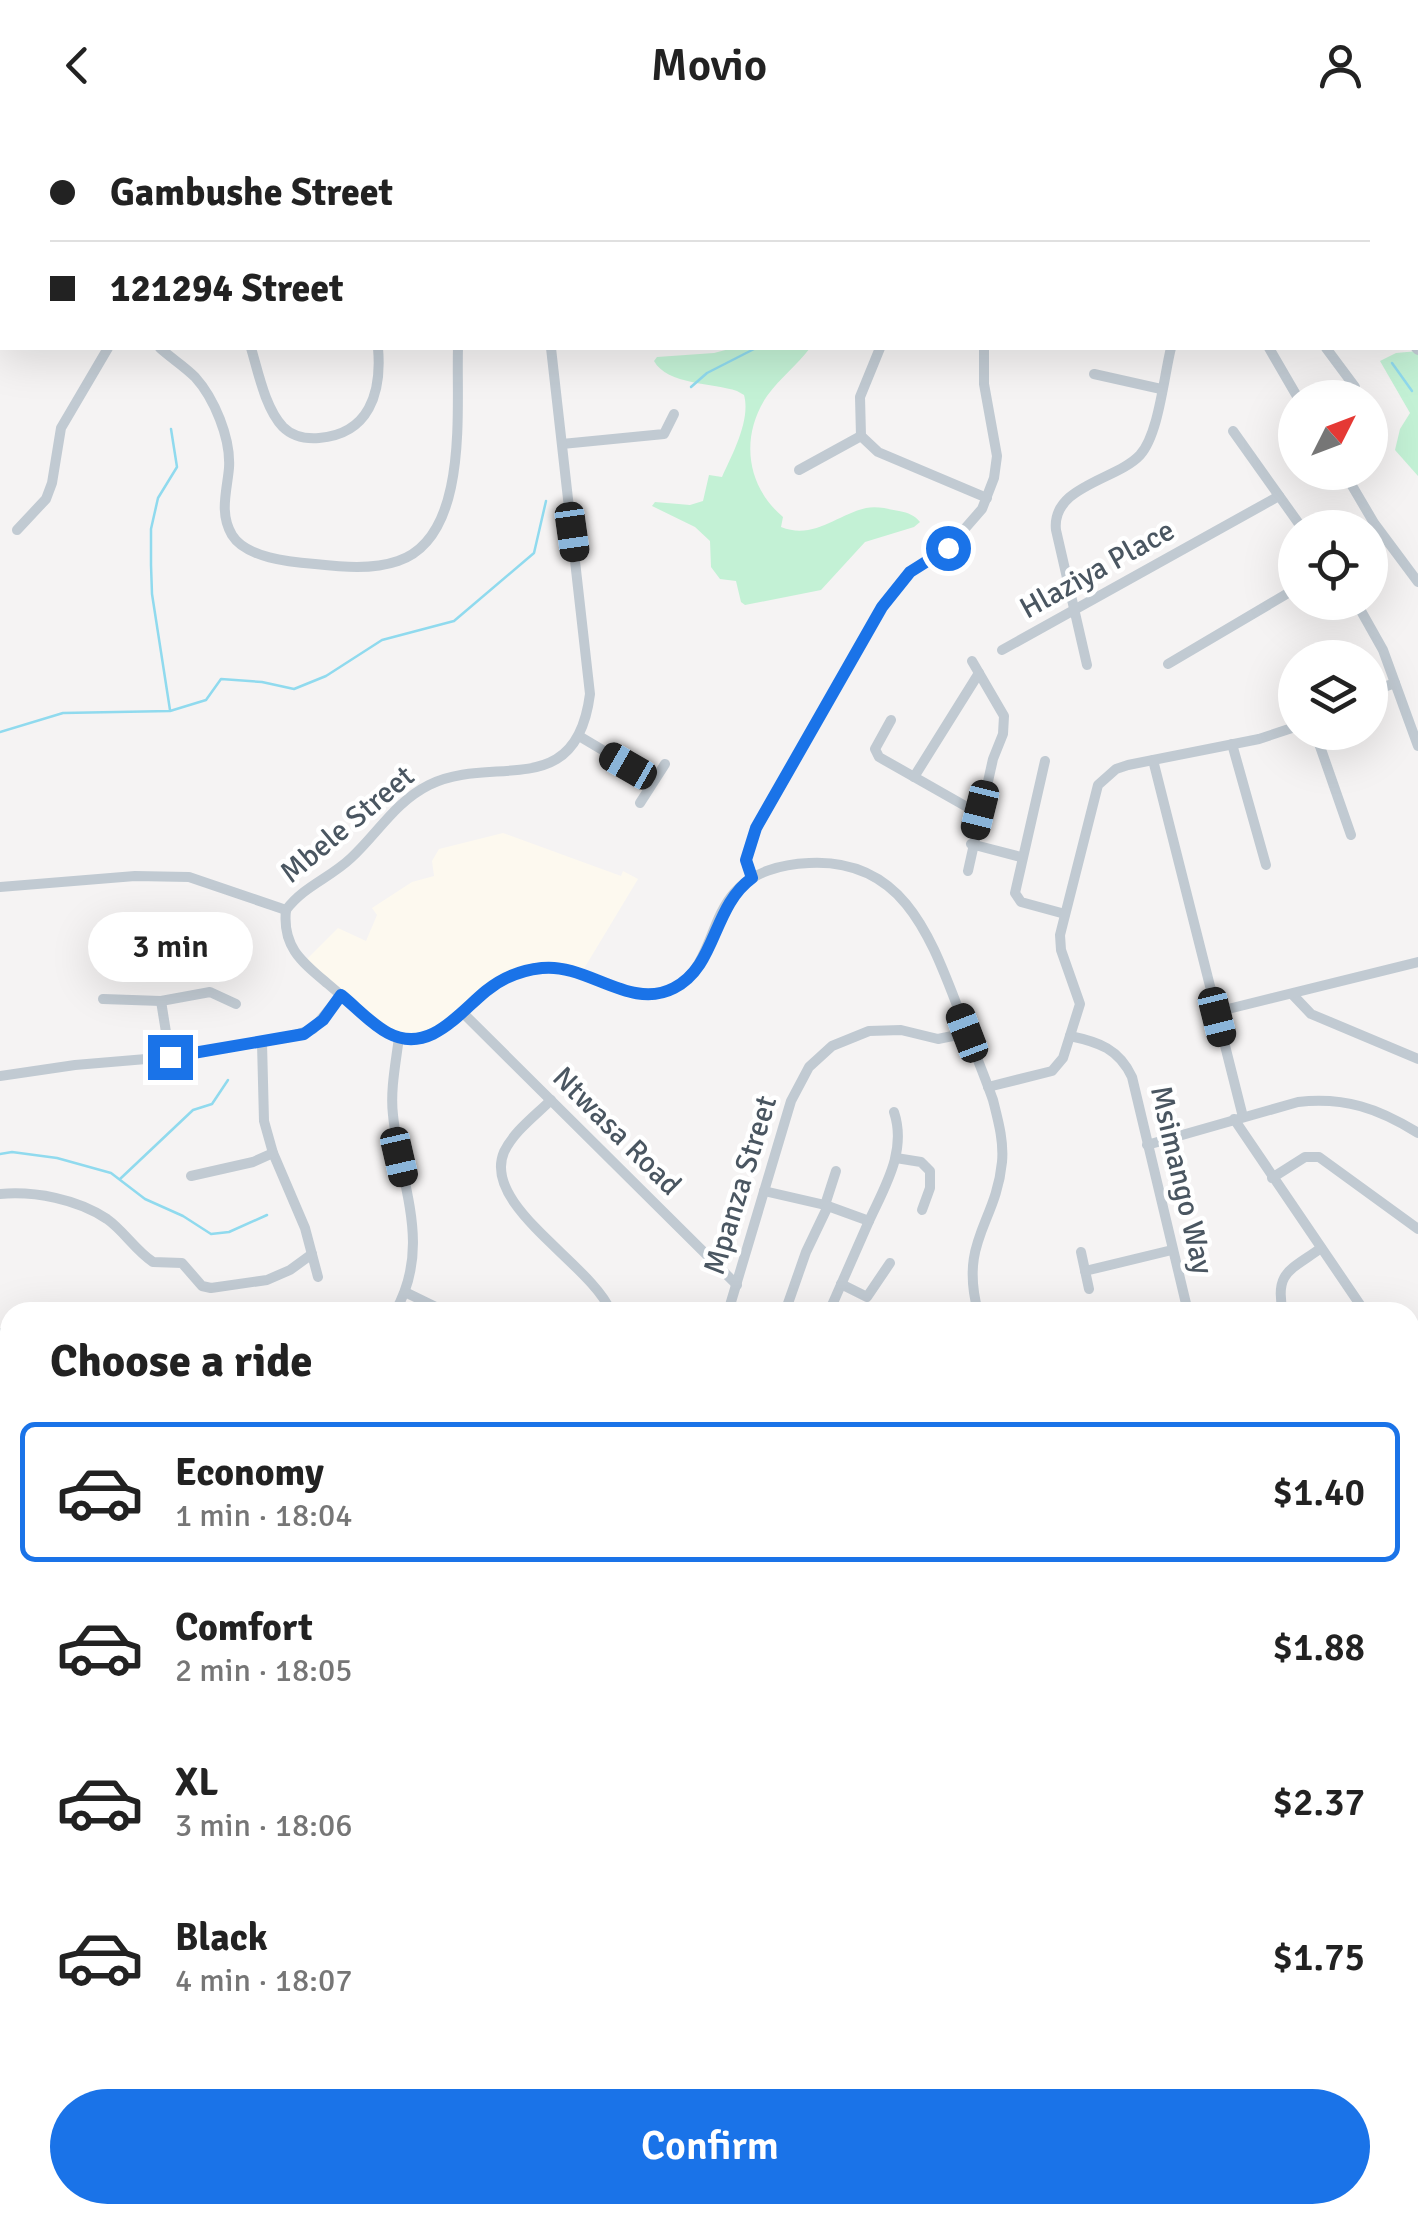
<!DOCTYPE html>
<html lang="en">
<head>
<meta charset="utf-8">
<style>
	:root { --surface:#fff; --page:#f6f6f6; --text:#222; --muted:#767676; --line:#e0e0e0; --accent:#1a73e8 }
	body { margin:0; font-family:Signika,sans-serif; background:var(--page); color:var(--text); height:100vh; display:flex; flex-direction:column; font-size:38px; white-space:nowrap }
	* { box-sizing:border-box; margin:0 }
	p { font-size:32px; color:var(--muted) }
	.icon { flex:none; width:55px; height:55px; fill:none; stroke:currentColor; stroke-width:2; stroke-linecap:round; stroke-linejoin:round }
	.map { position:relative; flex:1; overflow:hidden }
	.sheet { position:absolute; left:0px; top:1172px; width:1420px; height:922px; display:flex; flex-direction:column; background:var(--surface); border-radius:30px 30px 0 0; box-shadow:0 10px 40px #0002 }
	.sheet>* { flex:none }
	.top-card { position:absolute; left:0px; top:0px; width:1420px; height:220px; box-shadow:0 10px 40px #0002; display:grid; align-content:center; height:220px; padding:0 50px; background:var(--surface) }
	.needle { width:65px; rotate:48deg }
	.buttons { position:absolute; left:1278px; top:250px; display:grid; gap:20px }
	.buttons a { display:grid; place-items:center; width:110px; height:110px; border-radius:50%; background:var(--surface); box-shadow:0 10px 40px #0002; font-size:50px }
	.end { position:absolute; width:45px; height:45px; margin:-22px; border:12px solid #1a73e8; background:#fff; box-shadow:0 0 0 5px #fff }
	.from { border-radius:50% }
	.bubble { position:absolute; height:70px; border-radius:35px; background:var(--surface); box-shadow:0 10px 40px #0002; font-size:32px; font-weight:600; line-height:70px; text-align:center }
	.car { position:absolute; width:30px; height:60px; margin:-30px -15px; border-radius:12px; box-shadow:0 0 8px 2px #0007; background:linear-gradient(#222 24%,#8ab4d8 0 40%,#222 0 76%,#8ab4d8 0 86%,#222 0) }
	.top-card b { display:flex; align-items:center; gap:35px; height:95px; font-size:38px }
	.top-card b+b { border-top:2px solid var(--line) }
	.top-card i { width:25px; height:25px; background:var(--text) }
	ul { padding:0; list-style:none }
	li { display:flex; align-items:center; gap:30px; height:140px; margin:0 20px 15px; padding:0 30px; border:5px solid transparent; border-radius:15px }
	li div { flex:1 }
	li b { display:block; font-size:38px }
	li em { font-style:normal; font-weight:600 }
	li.active { border-color:var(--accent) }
	li>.icon { width:90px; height:90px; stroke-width:1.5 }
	h2 { padding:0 50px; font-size:45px; line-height:120px }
	.action { display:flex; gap:20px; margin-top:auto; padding:20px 50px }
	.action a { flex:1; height:115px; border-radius:60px; background:var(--accent); color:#fff; font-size:40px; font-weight:600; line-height:115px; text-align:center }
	header { display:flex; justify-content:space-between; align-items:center; height:130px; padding:0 50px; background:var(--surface); font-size:45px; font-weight:600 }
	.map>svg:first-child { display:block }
</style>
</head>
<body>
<header><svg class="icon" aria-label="back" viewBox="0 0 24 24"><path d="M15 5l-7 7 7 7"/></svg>Movio<svg class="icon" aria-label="person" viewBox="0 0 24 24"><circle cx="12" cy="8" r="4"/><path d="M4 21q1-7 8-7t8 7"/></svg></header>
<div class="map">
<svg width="1418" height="2093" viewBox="0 0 1418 2093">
	<rect width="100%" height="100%" fill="#f5f3f3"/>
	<!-- commercial -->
	<g fill="#fdf9ef">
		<path d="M503 703 621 746 623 741 638 749 582 842 548 837 505 848 435 904 399 907 303 833 338 798 366 811 377 785 372 778 412 752 434 746 432 731 439 719Z"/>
		<path d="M895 2085H1227L1199 2093H888Z"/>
	</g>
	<!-- education -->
	<path fill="#e6e4e5" d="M550 2085H895L888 2093H551Z"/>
	<!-- green -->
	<g fill="#c3f1d5">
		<path d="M733 218H810C797 235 780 248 767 266 740 306 746 356 783 387L781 397C814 410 836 385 866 378 878 376 888 379 899 381 909 383 914 385 920 392L914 397 865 412 821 460 745 475 741 472 736 451 720 449 711 437 710 411 695 397 652 376 655 372 690 375 703 371 709 345 722 347C732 325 751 290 744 265L737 261C714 253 667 255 654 231L657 227 714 223Z"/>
		<path d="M1418 221V346L1395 320 1400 299 1410 283 1380 231 1396 223Z"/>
		<path d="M1418 1516V1834L1410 1831V1738L1415 1716 1413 1706 1410 1705V1518Z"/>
	</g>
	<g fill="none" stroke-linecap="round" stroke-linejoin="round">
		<!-- stream -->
		<g stroke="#90daee" stroke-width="2.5">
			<path d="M1392 233 1412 261"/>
			<path d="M691 257 707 243 756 218"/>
			<path d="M170 580 152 464 151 435V399L158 368 177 337 171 299"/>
			<path d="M0 602 63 583 170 581 206 570 221 549 262 552 294 559 326 546 382 510 454 491 534 423 546 371"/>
			<path d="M0 1024 12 1022 57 1028 111 1043 145 1069 183 1086 211 1104 229 1102 267 1085"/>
			<path d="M120 1049 193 980 212 974 228 950"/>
			<path d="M1410 1941 1418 1920"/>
			<path d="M1416 2093 1418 2091"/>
		</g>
		<defs>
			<g id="highway">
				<path d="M1410 2042 1418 2037"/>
				<path d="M1410 2068 1418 2064"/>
				<path d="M1295 2093 1316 2085"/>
				<path d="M1358 2093 1376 2085"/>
			</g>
		</defs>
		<!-- highway casing -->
		<use href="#highway" stroke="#7690ad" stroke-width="20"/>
		<!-- minor -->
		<g stroke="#c1cad2" stroke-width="10">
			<path d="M160 0 168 2"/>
			<path d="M486 0 488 2"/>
			<path d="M1284 0 1288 2"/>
			<path d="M71 2 78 0"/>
			<path d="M633 2V0"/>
			<path d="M763 2V0"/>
			<path d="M1223 2V0"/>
			<path d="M0 72 2 69"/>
			<path d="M0 121 2 122"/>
			<path d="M160 218C171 228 184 236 195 247 214 268 231 308 229 338 227 361 219 383 232 405 246 428 290 432 315 434 342 437 372 440 398 431 470 407 456 278 458 218"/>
			<path d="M251 218C258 241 265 278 283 297 292 306 306 309 319 308 369 304 382 263 378 218"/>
			<path d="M880 218 860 267 861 306 878 322 987 368"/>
			<path d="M1269 218 1298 268"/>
			<path d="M1326 218 1355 257"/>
			<path d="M1416 218 1418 220"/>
			<path d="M1094 244 1161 259"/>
			<path d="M1233 301 1302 398"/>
			<path d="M562 314 664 304 674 284"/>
			<path d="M799 340 861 306"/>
			<path d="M1344 342 1374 393 1418 452"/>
			<path d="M17 400 46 369 52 353 61 298 108 218"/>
			<path d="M1356 472 1383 520 1418 616"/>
			<path d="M1002 520 1279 366"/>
			<path d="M1168 534 1295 459"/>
			<path d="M1087 535 1056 400C1051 356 1117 350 1140 325 1159 304 1164 245 1171 218"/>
			<path d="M1370 562 1395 553"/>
			<path d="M891 590 875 619 879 627 967 677 980 680"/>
			<path d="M1315 602 1351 705"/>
			<path d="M579 606 653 650"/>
			<path d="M1232 614 1266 735"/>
			<path d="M1153 630 1243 987"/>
			<path d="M1045 631 1015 763 1021 772 1065 784"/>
			<path d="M914 647 979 543"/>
			<path d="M640 673 665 634"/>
			<path d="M971 714 1021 727"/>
			<path d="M968 741 993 629 1003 604 1004 586 972 531"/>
			<path d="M752 748 746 730 756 699 882 477 910 442 948 418 982 379 994 348 997 326 984 254V218"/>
			<path d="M0 757 135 746 189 747 286 780"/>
			<path d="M286 780C282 817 302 832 328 854 347 870 366 888 386 902 428 928 460 881 489 859 505 847 525 839 545 837 586 835 623 873 661 863 710 850 706 795 734 763 752 742 782 734 809 733 903 728 930 806 958 878 969 909 982 939 993 970 998 990 1004 1011 1002 1032 996 1094 959 1110 978 1182"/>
			<path d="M286 780C304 756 330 748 351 728 378 703 395 672 429 655 492 623 576 674 590 564L551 218"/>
			<path d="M1292 864 1311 884 1418 929"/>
			<path d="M103 869 161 871 210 862 236 874"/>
			<path d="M161 871 170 927"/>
			<path d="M1216 882 1418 832"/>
			<path d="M463 883 737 1155"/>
			<path d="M1070 906C1099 912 1119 919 1132 947L1188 1182"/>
			<path d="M262 913 264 991 273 1023 305 1098 318 1147"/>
			<path d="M0 946 75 935 170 927 289 907 313 899 341 865"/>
			<path d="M988 957 1052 941 1063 928 1080 874 1061 820 1060 805 1098 655 1116 639 1128 635 1259 609 1295 597"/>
			<path d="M551 970C535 986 514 1001 504 1022 481 1076 592 1134 611 1182"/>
			<path d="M1234 989 1365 1182"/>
			<path d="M1147 1015 1298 972C1345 967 1378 978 1418 1003"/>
			<path d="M896 1028 921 1032 930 1041V1058L922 1080"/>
			<path d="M191 1046 253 1032 273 1023"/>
			<path d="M1272 1048 1305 1027H1319L1418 1099"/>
			<path d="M764 1061 825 1075 869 1091C885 1056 907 1021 894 982"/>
			<path d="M0 1064C35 1061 77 1069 107 1089 124 1101 135 1120 153 1132L182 1133 202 1156 211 1158 267 1150 290 1140 312 1124"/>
			<path d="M825 1075 836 1041"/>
			<path d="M1081 1122 1089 1159"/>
			<path d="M1085 1141 1172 1120"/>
			<path d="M841 1154 867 1167 890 1133"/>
			<path d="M407 1163 446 1182"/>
			<path d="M395 1182C433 1115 400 1055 393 985 390 960 396 932 399 907"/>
			<path d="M728 1182 791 971 809 937 832 916 869 901 901 900 938 909 967 903"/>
			<path d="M785 1182 806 1122 828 1076"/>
			<path d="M829 1182 869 1091"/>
			<path d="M1283 1182C1274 1142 1291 1140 1321 1118"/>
			<path d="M0 1203H10"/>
			<path d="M1410 1207 1418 1206"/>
			<path d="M1410 1326 1418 1335"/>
			<path d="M0 1348 4 1371 0 1386"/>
			<path d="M0 1556 10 1554"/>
			<path d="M2 1751 10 1761"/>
			<path d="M0 1887 10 1885"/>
			<path d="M0 1992 10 1974"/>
			<path d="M0 2054 10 2050"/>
			<path d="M434 2085 437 2093"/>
			<path d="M1172 2085 1177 2093"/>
			<path d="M46 2093 51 2085"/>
			<path d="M159 2093 181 2085"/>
			<path d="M515 2093 517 2085"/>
		</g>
		<!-- highway -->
		<use href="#highway" stroke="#8ba5c1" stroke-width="15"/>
	</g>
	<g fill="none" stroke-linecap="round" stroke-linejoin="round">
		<!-- route -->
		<path stroke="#1a73e8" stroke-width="12" d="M170 927 304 904 323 890 341 865C356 877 371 894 388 903 429 925 459 883 486 861 502 848 522 840 542 838 588 833 630 881 674 858 717 836 712 777 752 748L746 730 756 698 882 477 910 442 948 418"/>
	</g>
	<g text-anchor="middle" stroke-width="9" stroke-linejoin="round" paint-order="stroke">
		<!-- street labels -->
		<g font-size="30" fill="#4a5661" stroke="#fff">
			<text transform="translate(1097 439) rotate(-29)" y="10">Hlaziya Place</text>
			<text transform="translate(347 694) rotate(-40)" y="10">Mbele Street</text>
			<text transform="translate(617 1001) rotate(45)" y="10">Ntwasa Road</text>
			<text transform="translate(1182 1050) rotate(77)" y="10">Msimango Way</text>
			<text transform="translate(740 1055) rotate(-73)" y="10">Mpanza Street</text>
		</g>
	</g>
</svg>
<div class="buttons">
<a><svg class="needle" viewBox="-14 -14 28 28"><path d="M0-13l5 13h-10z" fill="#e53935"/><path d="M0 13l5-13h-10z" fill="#767676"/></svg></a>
<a><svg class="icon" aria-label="locate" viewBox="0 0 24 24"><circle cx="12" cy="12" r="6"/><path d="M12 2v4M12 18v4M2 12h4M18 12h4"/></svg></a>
<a><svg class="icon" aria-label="layers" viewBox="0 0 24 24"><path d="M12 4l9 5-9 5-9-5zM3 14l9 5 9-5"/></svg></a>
</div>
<i class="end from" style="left:948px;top:418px"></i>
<i class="end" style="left:170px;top:927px"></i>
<div class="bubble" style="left:88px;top:782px;width:165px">3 min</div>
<i class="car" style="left:572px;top:402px;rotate:172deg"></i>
<i class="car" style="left:628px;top:636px;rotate:300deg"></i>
<i class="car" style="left:980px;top:680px;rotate:194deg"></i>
<i class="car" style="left:1217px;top:887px;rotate:166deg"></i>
<i class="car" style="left:967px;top:903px;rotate:339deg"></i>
<i class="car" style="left:399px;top:1027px;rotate:167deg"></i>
<div class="top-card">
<b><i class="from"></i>Gambushe Street</b>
<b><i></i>121294 Street</b>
</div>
<section class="sheet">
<h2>Choose a ride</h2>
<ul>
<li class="active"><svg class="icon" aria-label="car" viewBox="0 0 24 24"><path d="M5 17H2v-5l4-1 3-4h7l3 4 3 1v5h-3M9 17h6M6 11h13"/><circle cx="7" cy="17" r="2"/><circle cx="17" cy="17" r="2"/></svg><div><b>Economy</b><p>1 min · 18:04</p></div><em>$1.40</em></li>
<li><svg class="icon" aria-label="car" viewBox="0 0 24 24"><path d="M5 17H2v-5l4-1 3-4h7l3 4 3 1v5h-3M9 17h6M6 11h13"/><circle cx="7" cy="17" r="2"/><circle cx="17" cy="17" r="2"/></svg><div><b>Comfort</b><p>2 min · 18:05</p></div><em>$1.88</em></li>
<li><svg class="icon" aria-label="car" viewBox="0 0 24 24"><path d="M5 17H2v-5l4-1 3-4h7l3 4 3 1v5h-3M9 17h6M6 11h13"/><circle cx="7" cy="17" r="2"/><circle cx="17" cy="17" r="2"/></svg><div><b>XL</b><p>3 min · 18:06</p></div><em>$2.37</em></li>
<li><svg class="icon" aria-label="car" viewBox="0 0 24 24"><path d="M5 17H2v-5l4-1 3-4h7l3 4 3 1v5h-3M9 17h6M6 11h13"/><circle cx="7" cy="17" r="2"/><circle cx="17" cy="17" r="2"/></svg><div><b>Black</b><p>4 min · 18:07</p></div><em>$1.75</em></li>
</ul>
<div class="action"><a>Confirm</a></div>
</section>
</div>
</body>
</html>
